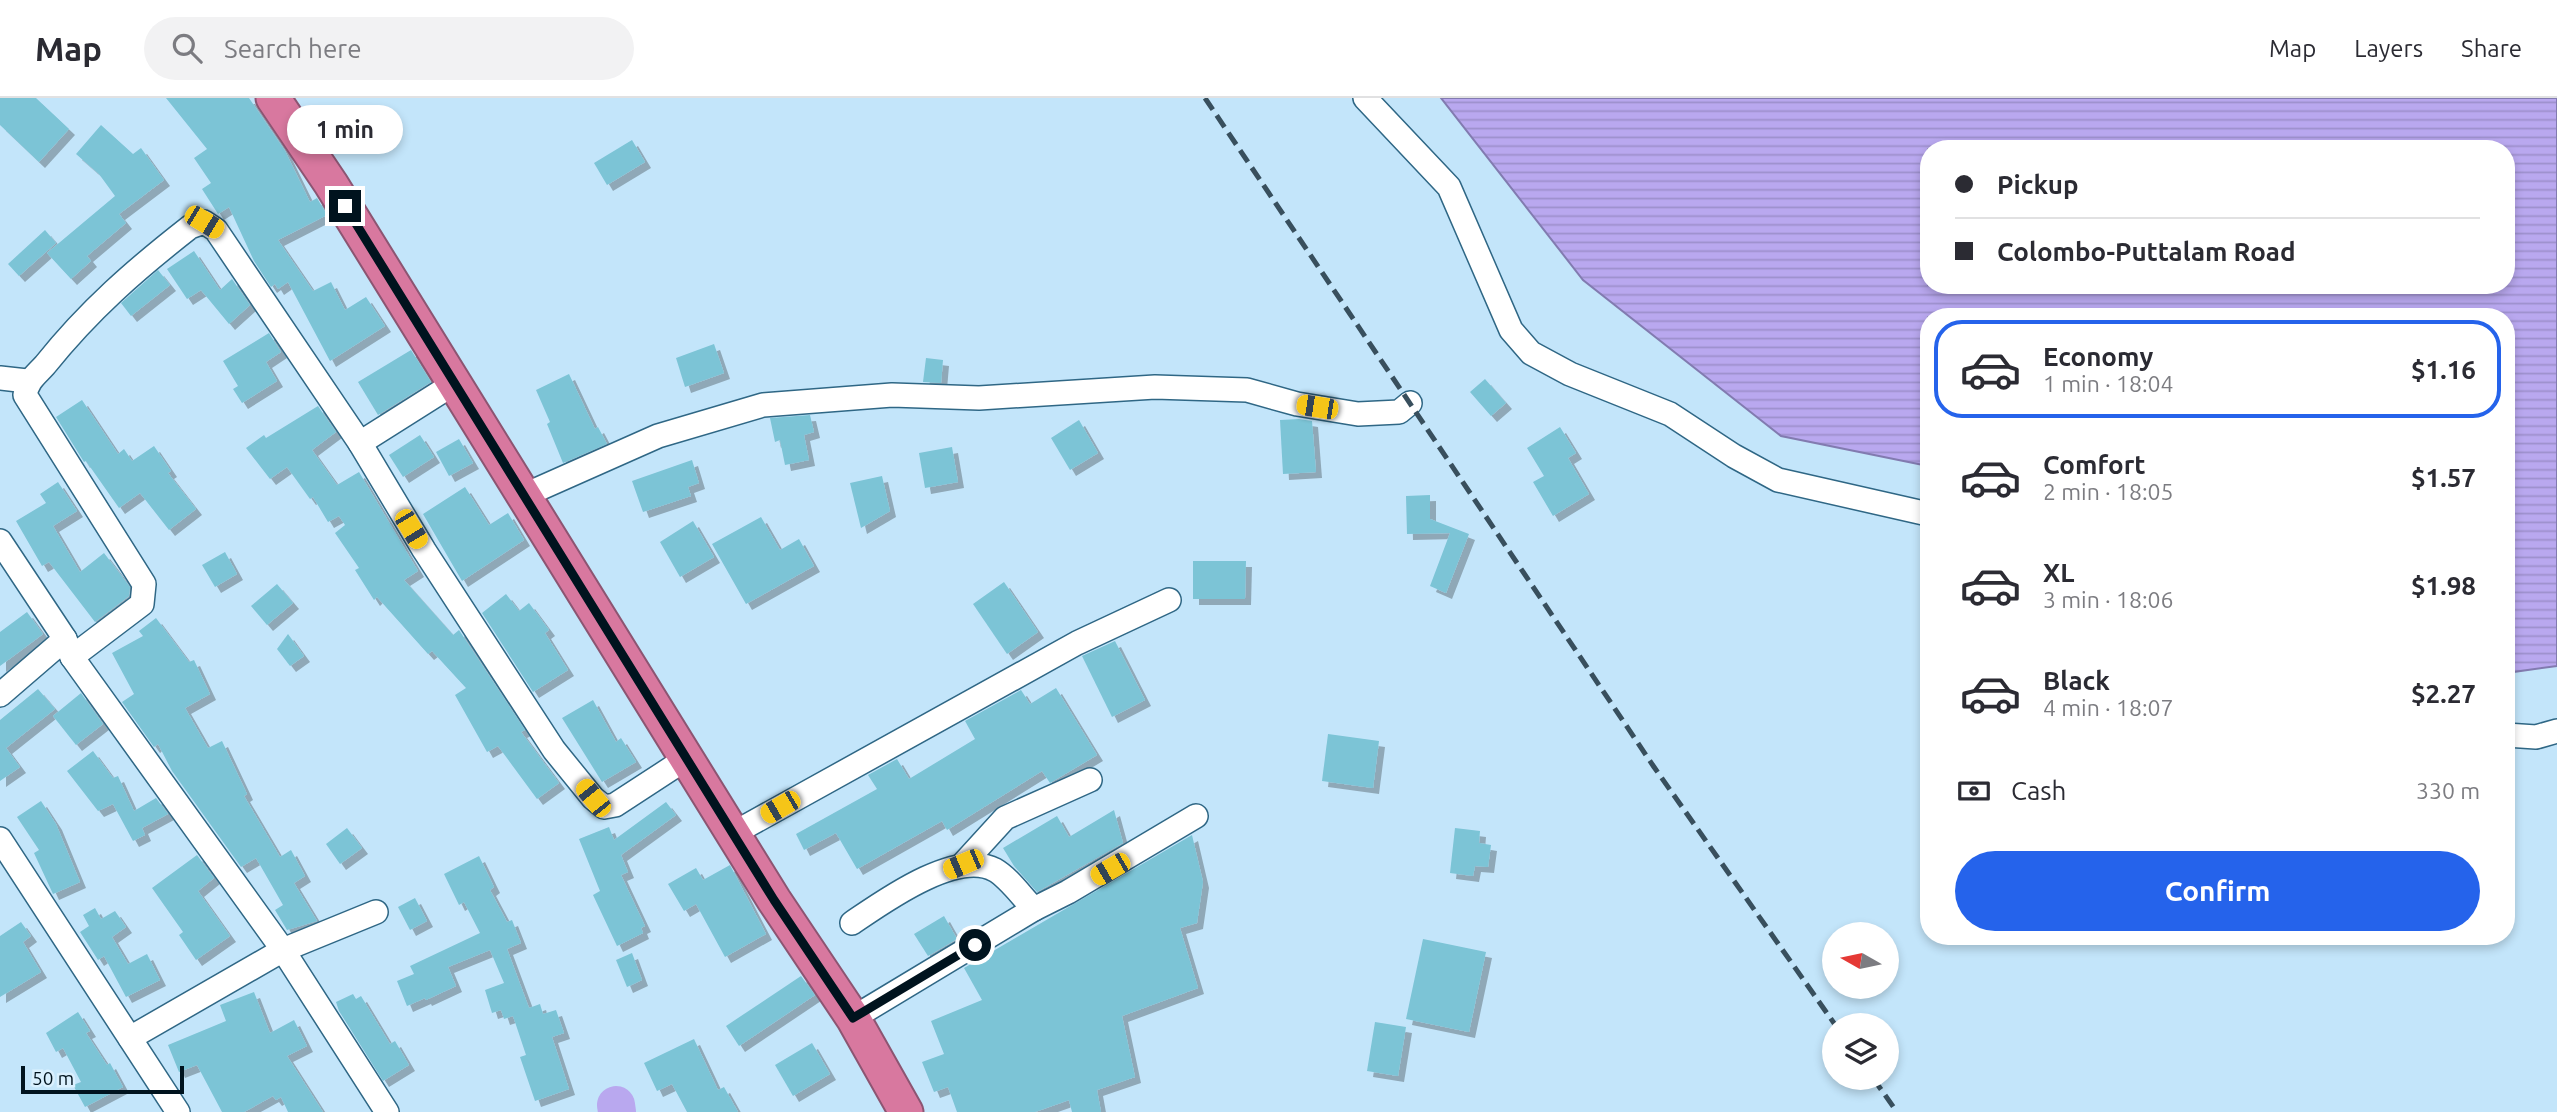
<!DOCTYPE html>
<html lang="en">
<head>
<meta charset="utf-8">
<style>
	:root { --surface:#fff; --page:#f2f2f3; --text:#2b2b33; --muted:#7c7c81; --line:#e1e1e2; --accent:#2563eb }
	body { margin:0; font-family:Ubuntu,sans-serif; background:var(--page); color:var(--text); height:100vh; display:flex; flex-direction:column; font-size:26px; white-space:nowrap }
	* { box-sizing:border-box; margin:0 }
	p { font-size:23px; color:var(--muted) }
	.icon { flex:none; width:38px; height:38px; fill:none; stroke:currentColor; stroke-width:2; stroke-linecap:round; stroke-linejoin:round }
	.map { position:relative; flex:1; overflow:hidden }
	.side { position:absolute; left:1920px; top:210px; width:595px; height:637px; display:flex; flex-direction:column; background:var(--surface); border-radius:28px; box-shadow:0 4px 10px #0003 }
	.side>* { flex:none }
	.banner { position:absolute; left:1920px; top:42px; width:595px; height:154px; border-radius:28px; box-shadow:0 4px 10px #0003; display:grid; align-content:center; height:154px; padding:0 35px; background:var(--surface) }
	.needle { width:46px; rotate:279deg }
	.controls { position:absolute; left:1822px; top:824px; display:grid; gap:14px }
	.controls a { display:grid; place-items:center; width:77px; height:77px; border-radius:50%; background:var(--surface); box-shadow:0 4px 10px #0003; font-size:35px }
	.scale { position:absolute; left:21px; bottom:18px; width:163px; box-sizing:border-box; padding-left:7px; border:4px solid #00131e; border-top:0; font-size:19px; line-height:24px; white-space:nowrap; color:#00131e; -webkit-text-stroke:5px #daf0fe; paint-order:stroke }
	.end { position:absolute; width:32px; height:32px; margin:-16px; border:9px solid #00131e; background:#fff; box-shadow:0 0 0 4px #fff }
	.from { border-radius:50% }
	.bubble { position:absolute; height:49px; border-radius:24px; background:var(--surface); box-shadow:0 4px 10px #0003; font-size:23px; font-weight:600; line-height:49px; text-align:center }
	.car { position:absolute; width:21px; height:42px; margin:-21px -10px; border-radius:9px; box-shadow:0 0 5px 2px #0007; background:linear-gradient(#f5c518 24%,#345 0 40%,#f5c518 0 76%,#345 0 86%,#f5c518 0) }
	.banner b { display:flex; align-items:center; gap:24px; height:66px; font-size:26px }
	.banner b+b { border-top:2px solid var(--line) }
	.banner i { width:18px; height:18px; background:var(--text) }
	ul { padding:12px 0 0; list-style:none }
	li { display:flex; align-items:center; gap:21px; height:98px; margin:0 14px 10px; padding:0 21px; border:4px solid transparent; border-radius:28px }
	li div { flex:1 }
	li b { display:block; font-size:26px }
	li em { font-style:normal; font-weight:600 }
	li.active { border-color:var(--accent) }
	li>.icon { width:63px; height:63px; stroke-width:1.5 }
	.pay { display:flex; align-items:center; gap:18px; height:77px; padding:0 35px; font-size:26px }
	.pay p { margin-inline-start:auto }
	.cta { display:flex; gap:14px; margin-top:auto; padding:14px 35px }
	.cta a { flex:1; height:80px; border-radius:42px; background:var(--accent); color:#fff; font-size:28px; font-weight:600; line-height:80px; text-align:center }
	header { display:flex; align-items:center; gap:42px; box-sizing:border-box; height:98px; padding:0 35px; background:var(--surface); border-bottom:2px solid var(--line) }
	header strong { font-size:33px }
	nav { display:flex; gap:38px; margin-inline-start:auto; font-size:24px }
	.search { width:490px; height:63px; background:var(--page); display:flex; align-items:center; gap:18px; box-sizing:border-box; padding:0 24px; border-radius:38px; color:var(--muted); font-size:26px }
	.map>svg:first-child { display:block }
</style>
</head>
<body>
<header>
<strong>Map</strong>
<div class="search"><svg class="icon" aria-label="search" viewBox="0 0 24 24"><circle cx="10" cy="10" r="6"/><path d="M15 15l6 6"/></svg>Search here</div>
<nav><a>Map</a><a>Layers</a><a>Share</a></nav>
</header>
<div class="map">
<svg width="2557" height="1014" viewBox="0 0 2557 1014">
	<defs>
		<pattern id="water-rules" width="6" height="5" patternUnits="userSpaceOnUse" patternTransform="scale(1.75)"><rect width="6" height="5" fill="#b9a8ef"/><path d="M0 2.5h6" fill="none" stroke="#9d90cc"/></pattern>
		<filter id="shadow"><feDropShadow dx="6" dy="6" stdDeviation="0" flood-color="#0004"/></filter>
	</defs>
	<rect width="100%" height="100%" fill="#c3e5fa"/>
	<!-- water -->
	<path fill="url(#water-rules)" stroke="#827bb0" stroke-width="2" fill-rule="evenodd" d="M1441 0H2557V568L2506 575V219H1928V368L1781 338 1583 182ZM1928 51H2506V187H1928Z"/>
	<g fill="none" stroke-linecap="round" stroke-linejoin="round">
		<!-- river -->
		<path stroke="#b9a8ef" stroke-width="38" d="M616 1007 617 1014"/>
	</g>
	<!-- building -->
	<g fill="#7cc4d6" filter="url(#shadow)">
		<path d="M0 0H36L69 31 39 64 0 27Z"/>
		<path d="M166 0H249L285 53 310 104 317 100 327 117 278 142 313 193 331 184 345 212 366 199 385 228 330 263 288 184 278 191 275 186 271 189 254 163 229 109 218 116 202 91 211 85 194 60 207 51Z"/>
		<path d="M101 27 133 56 141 50 164 82 119 116 126 125 87 158 91 163 71 181 47 155 115 98 99 76 76 56Z"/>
		<path d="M632 42 645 64 607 87 594 65Z"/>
		<path d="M45 132 56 145 19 178 8 166Z"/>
		<path d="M194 153 220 192 232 181 250 207 229 226 201 192 187 201 167 171Z"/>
		<path d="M158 172 170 187 131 218 121 205Z"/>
		<path d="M269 235 281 254 266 264 277 283 242 305 233 291 238 288 223 263Z"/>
		<path d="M714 246 724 275 685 289 676 260Z"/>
		<path d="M411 252 431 284 378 317 358 284Z"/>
		<path d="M926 260 943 262 941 285 923 284Z"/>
		<path d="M569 276 595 331 598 329 607 346 563 365 547 326 550 324 536 292Z"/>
		<path d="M1485 281 1506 305 1491 318 1470 294Z"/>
		<path d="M82 302 118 356 124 351 132 363 154 348 171 373 168 375 196 411 169 432 140 395 119 410 86 363 84 364 56 319Z"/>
		<path d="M318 308 336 334 312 352 337 387 359 374 418 473 404 482 453 537 459 532 525 632 521 634 559 685 537 701 498 648 487 654 455 597 466 590 432 553 428 556 377 499 374 502 355 472 359 470 335 435 345 427 339 418 328 424 313 399 310 401 287 369 270 381 246 350 264 337 266 340Z"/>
		<path d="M810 317 814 334 804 337 809 362 785 367 780 342 775 344 770 320Z"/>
		<path d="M1299 321 1312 323 1316 374 1283 376 1280 322Z"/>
		<path d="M1079 322 1098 355 1070 372 1051 340Z"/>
		<path d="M1560 329 1576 355 1568 360 1589 396 1553 418 1533 384 1544 378 1527 350Z"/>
		<path d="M420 337 434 359 403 379 389 357Z"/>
		<path d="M459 341 473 365 449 378 436 354Z"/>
		<path d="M952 349 958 384 925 390 919 355Z"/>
		<path d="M692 362 699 385 688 389 691 398 643 414 632 383Z"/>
		<path d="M882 378 890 413 861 430 850 385Z"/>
		<path d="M58 384 77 413 53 428 80 474 104 455 130 489 129 498 95 524 49 464 42 468 16 423 46 405 40 396Z"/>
		<path d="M465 389 489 427 508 415 524 442 462 483 423 416Z"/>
		<path d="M1430 397V421L1469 436 1446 495 1430 488 1450 435 1407 436 1406 398Z"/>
		<path d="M761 419 780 452 799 441 814 468 746 506 712 446Z"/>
		<path d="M693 423 714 459 680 479 660 444Z"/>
		<path d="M225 454 237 476 215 489 202 467Z"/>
		<path d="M1193 463H1246L1245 501H1193Z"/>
		<path d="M1004 484 1038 534 1007 556 973 506Z"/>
		<path d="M277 486 293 505 267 527 251 508Z"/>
		<path d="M506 496 519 513 529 505 549 532 545 535 568 572 533 594 482 515Z"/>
		<path d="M27 514 43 536 0 568V534Z"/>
		<path d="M156 520 189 564 194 562 210 596 185 610 208 650 222 643 247 696 244 698 280 759 291 752 305 778 294 785 317 823 287 832 275 812 283 807 256 760 241 769 172 673 158 646 154 649 122 604 134 596 112 555 143 538 139 533Z"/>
		<path d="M288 536 304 558 290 568 277 551Z"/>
		<path d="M1115 543 1145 602 1112 619 1082 558Z"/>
		<path d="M1056 590 1097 657 1050 685 1042 673 947 732 942 723 857 771 836 735 804 752 796 736 877 691 868 677 897 661 909 681 975 641 965 623 1021 592 1030 606Z"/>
		<path d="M38 591 55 611 6 650 20 669 0 683V622Z"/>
		<path d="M81 595 103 626 76 647 53 618Z"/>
		<path d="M593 602 616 644 621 640 636 664 602 684 562 620Z"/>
		<path d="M1328 636 1379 643 1373 690 1322 683Z"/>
		<path d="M93 653 113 680 118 678 134 713 156 700 168 716 142 730 145 737 133 743 113 706 98 713 67 673Z"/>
		<path d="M41 703 56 726 80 784 53 796 34 755 39 752 17 719Z"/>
		<path d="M666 704 676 717 621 757 628 774 621 777 645 828 641 830 643 835 617 848 593 797 600 793 579 741 609 729 614 742Z"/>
		<path d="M1114 712 1123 745 1037 794 1014 768 1003 750 1057 718 1069 739Z"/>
		<path d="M347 730 362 750 340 766 326 746Z"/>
		<path d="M1455 730 1480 733 1479 745 1491 747 1488 769 1475 768 1473 778 1450 775Z"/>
		<path d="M1192 737 1203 784 1197 825 1180 830 1198 890 1122 918 1135 979 1097 992 1101 1014H1072L1069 1002 1035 1014H957L948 989 934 994 922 964 944 956 931 923 982 902 964 870Z"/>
		<path d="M197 757 214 780 198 793 230 838 196 862 179 837 183 834 152 790Z"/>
		<path d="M479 758 494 789 490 792 507 824 512 822 521 845 507 851 529 910 540 906 543 916 556 912 564 935 552 939 569 991 535 1003 520 959 526 957 513 918 504 921 501 912 492 915 485 892 504 885 490 852 448 869 456 888 426 902 425 900 407 908 397 883 414 876 410 868 480 835 464 804 459 807 444 776Z"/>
		<path d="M730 767 766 836 725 859 696 806 684 813 668 786 696 770 703 782Z"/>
		<path d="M415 800 427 823 410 832 398 809Z"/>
		<path d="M95 810 101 821 115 813 126 829 112 839 128 866 147 856 160 882 126 899 104 858 98 862 80 834 89 828 83 817Z"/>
		<path d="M944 818 957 841 928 858 914 836Z"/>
		<path d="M21 824 31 838 23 844 41 874 0 899V838Z"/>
		<path d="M1423 841 1486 854 1469 934 1406 921Z"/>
		<path d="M632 855 642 882 627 889 616 862Z"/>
		<path d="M801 878 815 897 739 948 726 928Z"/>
		<path d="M254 894 270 935 294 922 307 948 287 958 323 1014H288L281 999 276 1002 273 998 244 1014H222L197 967 179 974 168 947 226 923 220 907Z"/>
		<path d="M353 896 356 901 361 898 390 946 395 943 409 967 383 983 339 913 336 904Z"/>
		<path d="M78 914 90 933 86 935 107 967 110 965 123 989 85 1009 73 987 81 984 63 950 56 954 46 935Z"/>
		<path d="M1375 924 1406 929 1398 978 1367 973Z"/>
		<path d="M694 941 718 992 724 989 738 1014H687L672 986 657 993 644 965Z"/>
		<path d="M812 945 830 976 793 998 775 967Z"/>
	</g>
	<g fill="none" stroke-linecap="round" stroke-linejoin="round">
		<defs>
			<g id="minor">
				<path d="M1365 0 1449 89 1511 232 1531 255 1570 276 1670 316 1734 358 1778 382 1928 416"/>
				<path d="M0 280 27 283"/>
				<path d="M360 345 455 285"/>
				<path d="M525 397 658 338 763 307 892 297 979 300 1155 289 1247 292 1297 306 1358 316 1399 314 1410 305"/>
				<path d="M0 443 65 541 72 559 283 852 387 1014"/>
				<path d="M72 559 142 506 144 486 25 297C28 282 35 278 45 267 89 212 135 172 190 129L204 124 216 132 360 345 424 452 554 652 593 700 604 709 615 707 687 660"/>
				<path d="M0 597 65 541"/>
				<path d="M2506 637 2536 639 2557 633"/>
				<path d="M734 735 1077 545 1169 502"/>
				<path d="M0 741 178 1014"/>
				<path d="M963 766 1005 720 1090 682"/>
				<path d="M852 825C883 804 956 751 995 772 1009 780 1022 799 1034 811L1068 794 1196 718"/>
				<path d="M853 920 1034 811"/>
				<path d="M130 940 283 852 376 814"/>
			</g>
			<path id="highway" d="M273 0 331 86 774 802 853 920 906 1014"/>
		</defs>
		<!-- minor casing -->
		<use href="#minor" stroke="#2f6785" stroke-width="26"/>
		<!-- highway casing -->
		<use href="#highway" stroke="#8c5572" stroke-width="37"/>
		<!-- minor -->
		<use href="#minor" stroke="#fff" stroke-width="23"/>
		<!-- highway -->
		<use href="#highway" stroke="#d8789f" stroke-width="33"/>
		<!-- rail -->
		<g stroke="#384f5d" stroke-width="5" stroke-dasharray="14 7" stroke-linecap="butt">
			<path d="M1205 0 1654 669 1836 928"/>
			<path d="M1873 980 1897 1014"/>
		</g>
	</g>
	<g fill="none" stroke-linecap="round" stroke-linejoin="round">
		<!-- route -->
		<path stroke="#00131e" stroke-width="9" d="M345 108 774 802 853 920 975 847"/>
	</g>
</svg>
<div class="controls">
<a><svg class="needle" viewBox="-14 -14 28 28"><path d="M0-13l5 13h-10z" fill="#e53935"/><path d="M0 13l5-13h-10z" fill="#7c7c81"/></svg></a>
<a><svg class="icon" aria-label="layers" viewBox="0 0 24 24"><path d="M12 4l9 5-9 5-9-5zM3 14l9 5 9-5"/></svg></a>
</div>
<div class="scale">50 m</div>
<i class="end from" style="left:975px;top:847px"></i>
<i class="end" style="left:345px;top:108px"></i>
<div class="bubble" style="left:287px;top:7px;width:116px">1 min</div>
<i class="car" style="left:204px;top:124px;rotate:121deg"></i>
<i class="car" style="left:1317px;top:309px;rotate:279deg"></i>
<i class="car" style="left:411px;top:431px;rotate:149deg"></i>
<i class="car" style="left:593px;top:700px;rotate:321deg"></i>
<i class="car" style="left:780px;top:709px;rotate:240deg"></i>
<i class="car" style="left:963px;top:766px;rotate:247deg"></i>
<i class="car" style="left:1110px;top:771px;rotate:240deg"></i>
<div class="banner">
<b><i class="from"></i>Pickup</b>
<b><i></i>Colombo-Puttalam Road</b>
</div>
<section class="side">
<ul>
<li class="active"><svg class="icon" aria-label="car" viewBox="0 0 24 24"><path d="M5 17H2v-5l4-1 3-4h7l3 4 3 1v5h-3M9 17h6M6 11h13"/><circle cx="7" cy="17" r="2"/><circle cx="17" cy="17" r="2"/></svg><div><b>Economy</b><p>1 min · 18:04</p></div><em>$1.16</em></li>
<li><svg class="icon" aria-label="car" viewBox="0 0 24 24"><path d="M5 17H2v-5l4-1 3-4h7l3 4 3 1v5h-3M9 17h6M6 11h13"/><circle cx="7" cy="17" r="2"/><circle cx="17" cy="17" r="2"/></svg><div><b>Comfort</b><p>2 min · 18:05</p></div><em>$1.57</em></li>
<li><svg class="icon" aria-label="car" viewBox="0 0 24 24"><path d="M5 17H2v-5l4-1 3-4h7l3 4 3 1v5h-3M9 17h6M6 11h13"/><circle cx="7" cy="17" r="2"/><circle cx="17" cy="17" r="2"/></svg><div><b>XL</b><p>3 min · 18:06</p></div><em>$1.98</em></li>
<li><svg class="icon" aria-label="car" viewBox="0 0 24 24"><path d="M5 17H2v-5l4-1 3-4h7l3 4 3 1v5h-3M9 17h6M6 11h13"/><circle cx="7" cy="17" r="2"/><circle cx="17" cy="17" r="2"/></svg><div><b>Black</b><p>4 min · 18:07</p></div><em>$2.27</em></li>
</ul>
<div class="pay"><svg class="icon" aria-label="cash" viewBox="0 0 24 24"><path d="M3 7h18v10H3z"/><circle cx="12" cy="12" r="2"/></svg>Cash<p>330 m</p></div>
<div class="cta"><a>Confirm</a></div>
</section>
</div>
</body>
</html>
